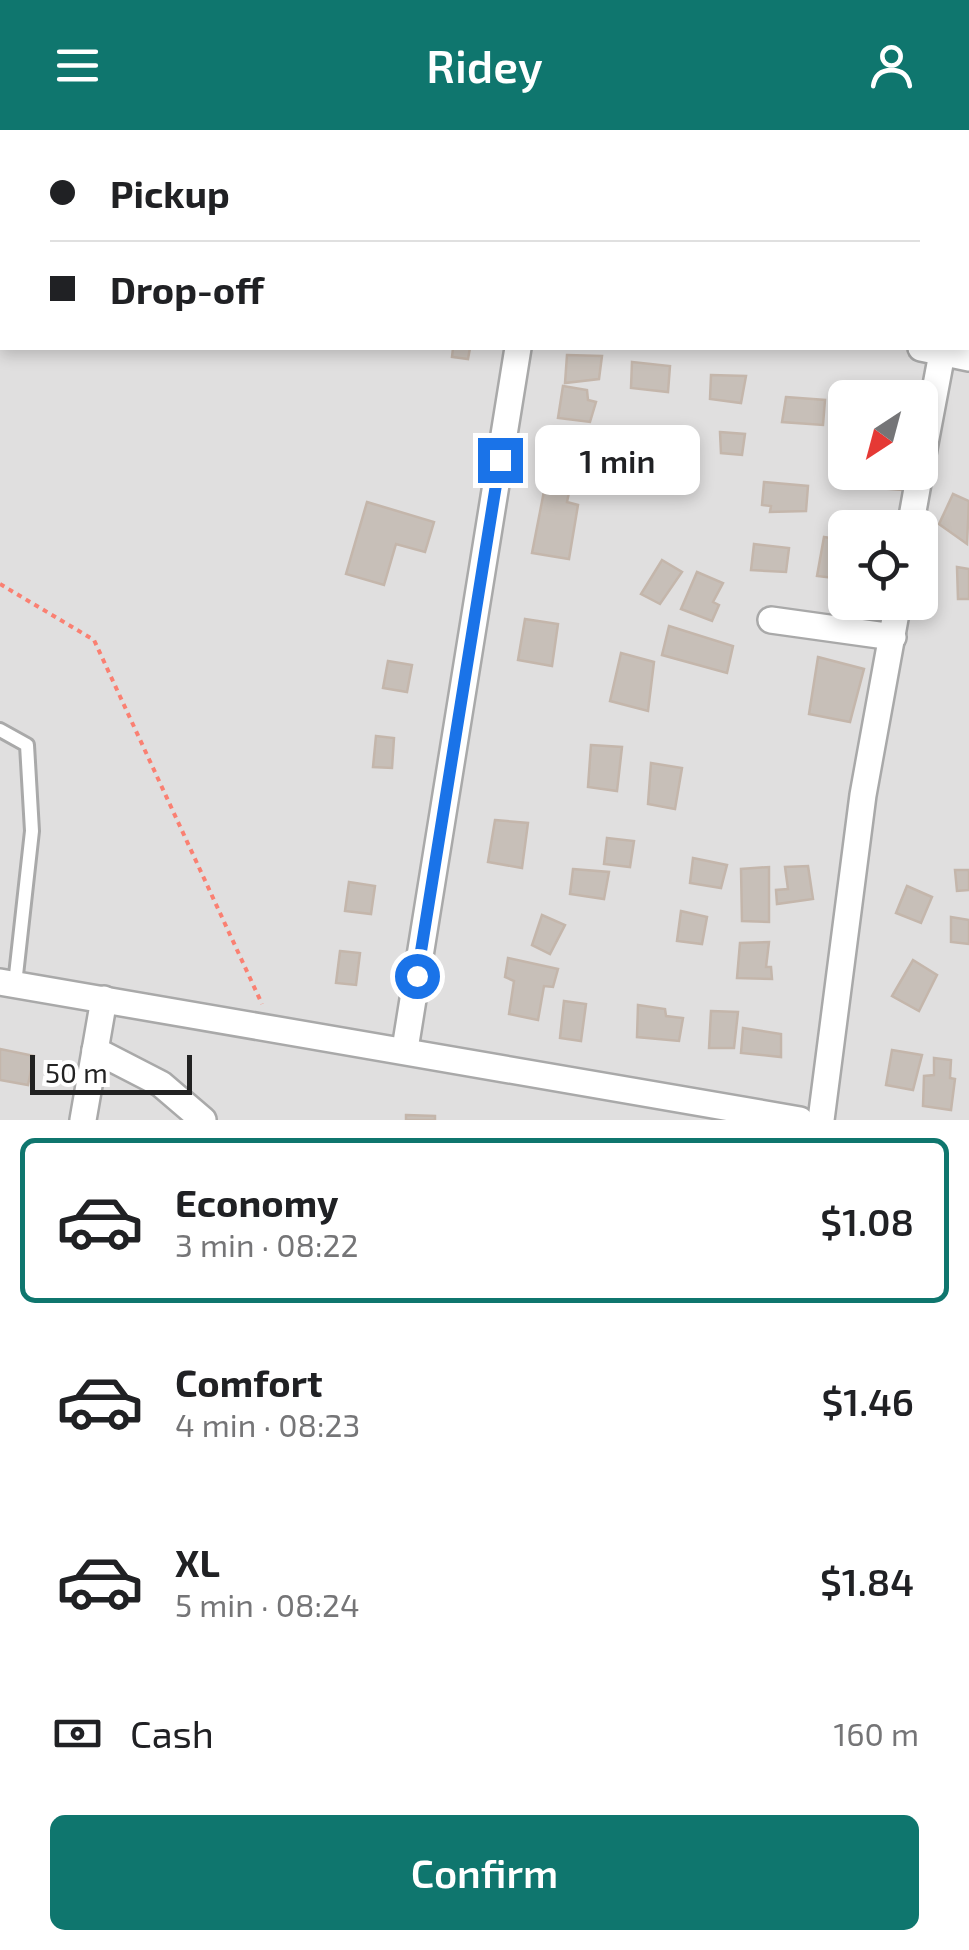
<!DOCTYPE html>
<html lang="en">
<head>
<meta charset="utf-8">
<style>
	:root { --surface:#fff; --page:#f2f2f2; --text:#202124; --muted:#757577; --line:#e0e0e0; --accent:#0f766e }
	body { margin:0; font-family:"Exo 2",sans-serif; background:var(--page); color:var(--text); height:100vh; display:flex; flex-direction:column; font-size:38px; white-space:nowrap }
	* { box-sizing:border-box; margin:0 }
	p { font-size:32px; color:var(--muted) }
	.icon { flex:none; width:55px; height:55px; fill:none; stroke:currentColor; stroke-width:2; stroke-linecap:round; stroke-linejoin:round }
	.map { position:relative; height:990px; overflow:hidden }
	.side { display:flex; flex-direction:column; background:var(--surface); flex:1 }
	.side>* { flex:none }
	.banner { position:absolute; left:0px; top:0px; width:970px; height:220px; box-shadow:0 5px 15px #0003; display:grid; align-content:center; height:220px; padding:0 50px; background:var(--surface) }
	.needle { width:65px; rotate:216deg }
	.tools { position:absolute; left:828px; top:250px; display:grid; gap:20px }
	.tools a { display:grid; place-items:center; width:110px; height:110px; border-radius:15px; background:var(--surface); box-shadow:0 5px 15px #0003; font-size:50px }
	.scale { position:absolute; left:30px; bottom:25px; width:162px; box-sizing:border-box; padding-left:10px; border:5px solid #222; border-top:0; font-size:28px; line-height:35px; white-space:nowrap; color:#222; -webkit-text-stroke:8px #fff; paint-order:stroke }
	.end { position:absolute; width:45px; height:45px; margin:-22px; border:12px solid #1a73e8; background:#fff; box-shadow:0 0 0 5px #fff }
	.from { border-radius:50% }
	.bubble { position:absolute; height:70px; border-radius:15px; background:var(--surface); box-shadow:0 5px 15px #0003; font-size:32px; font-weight:600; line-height:70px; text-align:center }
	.banner b { display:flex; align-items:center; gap:35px; height:95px; font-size:38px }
	.banner b+b { border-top:2px solid var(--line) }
	.banner i { width:25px; height:25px; background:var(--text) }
	ul { padding:18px 0 0; list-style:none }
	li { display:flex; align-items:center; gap:30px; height:165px; margin:0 20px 15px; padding:0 30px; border:5px solid transparent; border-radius:15px }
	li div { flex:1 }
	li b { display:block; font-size:38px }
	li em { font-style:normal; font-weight:600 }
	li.active { border-color:var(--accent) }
	li>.icon { width:90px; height:90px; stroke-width:1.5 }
	.pay { display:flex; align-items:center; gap:25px; height:110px; padding:0 50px; font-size:38px }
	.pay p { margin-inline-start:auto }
	.button { display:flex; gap:20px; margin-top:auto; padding:20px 50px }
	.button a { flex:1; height:115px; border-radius:15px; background:var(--accent); color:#fff; font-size:40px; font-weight:600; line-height:115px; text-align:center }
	header { display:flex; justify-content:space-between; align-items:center; height:130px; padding:0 50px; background:var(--accent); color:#fff; font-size:45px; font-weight:600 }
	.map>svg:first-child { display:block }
</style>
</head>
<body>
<header><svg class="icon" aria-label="menu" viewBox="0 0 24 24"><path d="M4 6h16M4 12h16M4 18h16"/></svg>Ridey<svg class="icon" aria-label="person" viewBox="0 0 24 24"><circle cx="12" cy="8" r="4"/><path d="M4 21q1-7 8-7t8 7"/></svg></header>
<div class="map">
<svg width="969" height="990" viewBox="0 0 969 990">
	<rect width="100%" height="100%" fill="#f2efe9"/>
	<!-- residential -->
	<path fill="#e0dfdf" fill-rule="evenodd" d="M0 0H969V990H0ZM2 2H968V218H2ZM845 268H920V342H845ZM845 398H920V472H845Z"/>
	<!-- building -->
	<g fill="#c7bfb8" stroke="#c4b6ab" stroke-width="2.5">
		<path d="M453 218H470L468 229 452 227Z"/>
		<path d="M567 225 602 226 599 249 565 253Z"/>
		<path d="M632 232 670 236 668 262 631 258Z"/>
		<path d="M711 245 746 246 741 273 710 269Z"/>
		<path d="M563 256 587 260 588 270 596 272 590 292 558 288Z"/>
		<path d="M786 267 825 270 823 295 782 292Z"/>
		<path d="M720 302 745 304 742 325 721 323Z"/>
		<path d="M841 322H845V342H903L902 360 839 355Z"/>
		<path d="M764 352 808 356 806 381 770 382 771 376 762 375Z"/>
		<path d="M545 356 570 358 567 372 578 375 569 429 532 423Z"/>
		<path d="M953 364 969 371 967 414 939 394Z"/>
		<path d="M367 372 434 392 425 422 396 414 384 455 346 444Z"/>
		<path d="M824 407 845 410 843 449 817 446Z"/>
		<path d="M754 414 789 418 786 442 751 440Z"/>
		<path d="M662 430 682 442 660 474 641 464Z"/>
		<path d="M957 437 969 439V469H958Z"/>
		<path d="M697 442 723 453 713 472 719 475 712 491 681 479Z"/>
		<path d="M525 489 558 494 552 536 518 530Z"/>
		<path d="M669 496 733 516 727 543 662 525Z"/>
		<path d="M621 523 654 532 648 581 610 571Z"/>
		<path d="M818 527 864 539 850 592 809 584Z"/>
		<path d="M388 531 412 535 407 562 383 558Z"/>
		<path d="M376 606 394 608 392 638 373 637Z"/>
		<path d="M591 615 622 617 617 661 588 657Z"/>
		<path d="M651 633 682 638 675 679 648 674Z"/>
		<path d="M495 690 528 693 522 738 488 732Z"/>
		<path d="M607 708 634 711 630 737 604 734Z"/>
		<path d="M693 728 727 735 721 758 690 753Z"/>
		<path d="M808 736 813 769 777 774 776 760 788 759 785 737Z"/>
		<path d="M769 737V792L742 791 741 739Z"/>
		<path d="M573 739 609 742 604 769 570 764Z"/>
		<path d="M955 740H969V760L957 761Z"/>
		<path d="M349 752 375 756 371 784 345 781Z"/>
		<path d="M907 756 932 767 921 793 896 783Z"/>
		<path d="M681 781 707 787 702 814 677 811Z"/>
		<path d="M542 785 565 795 550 824 532 815Z"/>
		<path d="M951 787 969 790V814L951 812Z"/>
		<path d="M769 812 766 837H771L772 849 737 848 740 813Z"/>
		<path d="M340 821 360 823 356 855 336 853Z"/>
		<path d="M508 828 558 839 553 857 544 856 538 890 509 884 514 851 505 847Z"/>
		<path d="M913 830 937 845 919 881 892 866Z"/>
		<path d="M564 871 586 874 581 911 560 908Z"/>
		<path d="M638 875 665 879 666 886 683 888 679 911 637 907Z"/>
		<path d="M711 881 738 882 734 918H709Z"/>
		<path d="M743 898 781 904V927L741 923Z"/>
		<path d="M0 919 34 926 28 955 0 950Z"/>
		<path d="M892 920 922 925 913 960 886 955Z"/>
		<path d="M934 928 951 930 950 948 955 949 951 980 923 976 924 946 934 945Z"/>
		<path d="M406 985 435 986V990H406Z"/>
	</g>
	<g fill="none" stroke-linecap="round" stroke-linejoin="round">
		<defs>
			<path id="service" d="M0 600 27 615 32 701 15 854"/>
			<g id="minor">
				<path d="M275 2V0"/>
				<path d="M552 2 553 0"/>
				<path d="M965 2V0"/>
				<path d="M0 57 2 58"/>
				<path d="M921 218 969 228"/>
				<path d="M920 340 943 218"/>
				<path d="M910 398 920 342"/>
				<path d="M771 490 893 507"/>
				<path d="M0 852 800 990"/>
				<path d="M405 919 518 218"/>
				<path d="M95 920 161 954 203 990"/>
				<path d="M83 990 104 869"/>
				<path d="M821 990 863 665 898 472"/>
			</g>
		</defs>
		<!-- service casing -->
		<use href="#service" stroke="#a9a9a9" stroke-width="18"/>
		<!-- minor casing -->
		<use href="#minor" stroke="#a9a9a9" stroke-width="30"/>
		<!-- path -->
		<path stroke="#fa8072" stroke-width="4" stroke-dasharray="5 5" stroke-linecap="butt" d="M0 454 94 510 262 874"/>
		<!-- service -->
		<use href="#service" stroke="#fff" stroke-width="12"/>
		<!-- minor -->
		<use href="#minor" stroke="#fff" stroke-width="25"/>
	</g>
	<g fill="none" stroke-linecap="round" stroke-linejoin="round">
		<!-- route -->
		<path stroke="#1a73e8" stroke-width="12" d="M417 846 500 330"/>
	</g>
</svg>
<div class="tools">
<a><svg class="needle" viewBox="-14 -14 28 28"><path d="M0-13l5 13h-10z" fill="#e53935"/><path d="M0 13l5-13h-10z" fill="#757577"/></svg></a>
<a><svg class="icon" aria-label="locate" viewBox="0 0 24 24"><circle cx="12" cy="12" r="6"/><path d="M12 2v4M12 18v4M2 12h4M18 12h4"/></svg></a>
</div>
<div class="scale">50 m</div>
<i class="end from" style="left:417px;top:846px"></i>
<i class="end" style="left:500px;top:330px"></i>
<div class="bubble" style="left:535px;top:295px;width:165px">1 min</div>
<div class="banner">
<b><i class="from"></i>Pickup</b>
<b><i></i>Drop-off</b>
</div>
</div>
<section class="side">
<ul>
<li class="active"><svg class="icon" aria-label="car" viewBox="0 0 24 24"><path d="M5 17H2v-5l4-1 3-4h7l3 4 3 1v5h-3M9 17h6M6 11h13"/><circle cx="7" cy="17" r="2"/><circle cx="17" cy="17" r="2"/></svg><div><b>Economy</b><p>3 min · 08:22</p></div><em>$1.08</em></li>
<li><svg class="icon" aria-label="car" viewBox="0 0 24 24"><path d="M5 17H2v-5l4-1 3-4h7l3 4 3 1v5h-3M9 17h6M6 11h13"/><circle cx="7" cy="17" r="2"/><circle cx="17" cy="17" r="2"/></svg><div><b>Comfort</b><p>4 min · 08:23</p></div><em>$1.46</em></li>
<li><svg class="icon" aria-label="car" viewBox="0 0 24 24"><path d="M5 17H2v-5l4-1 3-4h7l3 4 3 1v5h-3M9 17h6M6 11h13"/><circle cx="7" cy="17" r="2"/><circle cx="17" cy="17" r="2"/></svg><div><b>XL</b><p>5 min · 08:24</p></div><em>$1.84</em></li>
</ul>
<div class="pay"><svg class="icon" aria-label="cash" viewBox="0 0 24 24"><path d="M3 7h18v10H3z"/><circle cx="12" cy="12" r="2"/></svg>Cash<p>160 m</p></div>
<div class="button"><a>Confirm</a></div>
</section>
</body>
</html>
